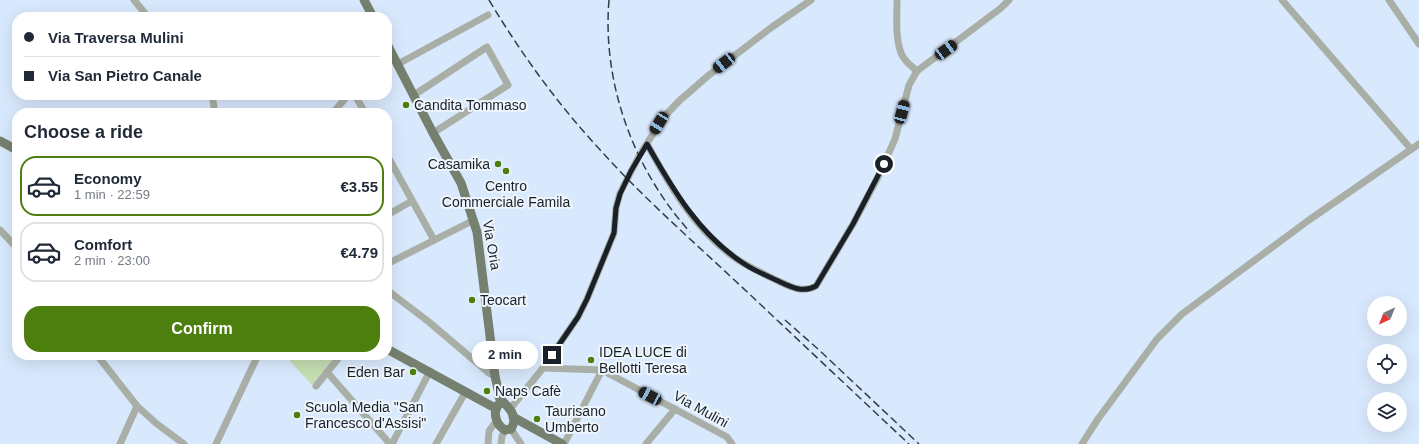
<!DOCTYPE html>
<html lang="en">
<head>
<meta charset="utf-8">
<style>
	:root { --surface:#fff; --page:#f2f2f3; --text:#1f2937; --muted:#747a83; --line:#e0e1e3; --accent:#4d7f0f }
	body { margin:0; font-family:Helvetica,sans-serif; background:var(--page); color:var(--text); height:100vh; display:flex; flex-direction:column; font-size:15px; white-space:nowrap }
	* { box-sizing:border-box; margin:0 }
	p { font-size:13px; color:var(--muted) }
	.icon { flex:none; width:22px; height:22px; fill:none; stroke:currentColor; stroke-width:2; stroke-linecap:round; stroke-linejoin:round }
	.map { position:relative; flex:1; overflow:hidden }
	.drawer { position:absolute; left:12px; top:108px; width:380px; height:252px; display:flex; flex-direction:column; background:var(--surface); border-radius:16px; box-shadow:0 4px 16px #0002 }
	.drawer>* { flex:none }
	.top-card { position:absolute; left:12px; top:12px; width:380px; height:88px; border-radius:16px; box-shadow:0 4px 16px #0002; display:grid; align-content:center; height:88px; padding:0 12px; background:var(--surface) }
	.needle { width:26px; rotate:223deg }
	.buttons { position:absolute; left:1367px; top:296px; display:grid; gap:8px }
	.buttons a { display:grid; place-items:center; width:40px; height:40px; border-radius:50%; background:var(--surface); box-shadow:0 4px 16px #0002; font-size:20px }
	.end { position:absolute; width:18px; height:18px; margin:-9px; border:5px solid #1a2027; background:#fff; box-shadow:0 0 0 2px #fff }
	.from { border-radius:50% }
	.bubble { position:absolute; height:28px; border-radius:14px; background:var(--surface); box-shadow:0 4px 16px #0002; font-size:13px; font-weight:600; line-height:28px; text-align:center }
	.car { position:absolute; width:12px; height:24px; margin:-12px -6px; border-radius:5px; box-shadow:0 0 3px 1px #0007; background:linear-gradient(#222 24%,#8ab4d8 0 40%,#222 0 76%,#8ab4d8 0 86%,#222 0) }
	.top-card b { display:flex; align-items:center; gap:14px; height:38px; font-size:15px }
	.top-card b+b { border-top:1px solid var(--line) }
	.top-card i { width:10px; height:10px; background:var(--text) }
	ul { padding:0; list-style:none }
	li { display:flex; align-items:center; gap:12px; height:60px; margin:0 8px 6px; padding:0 4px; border:2px solid var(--line); border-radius:16px }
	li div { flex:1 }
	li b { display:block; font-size:15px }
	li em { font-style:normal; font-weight:600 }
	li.selected { border-color:var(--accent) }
	li>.icon { width:36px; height:36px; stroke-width:1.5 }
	h2 { padding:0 12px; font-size:18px; line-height:48px }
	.button { display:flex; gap:8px; margin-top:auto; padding:8px 12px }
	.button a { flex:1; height:46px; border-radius:16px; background:var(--accent); color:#fff; font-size:16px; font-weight:600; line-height:46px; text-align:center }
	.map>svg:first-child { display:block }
</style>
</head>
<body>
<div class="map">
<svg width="1419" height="444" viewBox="0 0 1419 444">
	<rect width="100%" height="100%" fill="#d9e9fd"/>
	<!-- green -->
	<path fill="#c5deb3" d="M292 355H337L312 385 288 359Z"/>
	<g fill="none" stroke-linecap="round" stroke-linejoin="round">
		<!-- minor -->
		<g stroke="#a9afa6" stroke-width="7">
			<path d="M134 0 148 17"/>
			<path d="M897 0C897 16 895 37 901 53 904 61 911 66 917 71"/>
			<path d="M1282 0 1411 149"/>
			<path d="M1389 0 1419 44"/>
			<path d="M398 64 488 15"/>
			<path d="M212 95 215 113"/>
			<path d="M355 95 365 113"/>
			<path d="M414 95 487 47 508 85 433 133"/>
			<path d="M333 113 348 95"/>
			<path d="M647 144C669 184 693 227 731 255 745 266 761 272 776 280 789 286 802 294 816 286L853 224 878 177 895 139 909 85 917 71 1001 8 1009 0"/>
			<path d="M387 155 434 240"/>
			<path d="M387 215 412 201"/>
			<path d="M0 230 17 248"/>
			<path d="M387 264 474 220"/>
			<path d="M387 290 429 322 489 373 495 376"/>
			<path d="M97 355 137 406 157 424 184 444"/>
			<path d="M543 368 602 370 727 437 732 444"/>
			<path d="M327 372 390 444"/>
			<path d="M316 386 341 355"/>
			<path d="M510 409 543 368 578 317 587 299 614 233 616 208 620 193 639 156 663 118 679 101 709 75 772 27 811 0"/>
			<path d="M511 429 521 444"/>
			<path d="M120 444 137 406"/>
			<path d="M216 444 258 355"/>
			<path d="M392 444 430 371"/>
			<path d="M436 444 466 391"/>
			<path d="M488 444 489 431 497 420"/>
			<path d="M501 444 502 436 505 430"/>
			<path d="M564 444 602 370"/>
			<path d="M646 444 675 409"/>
			<path d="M1082 444 1098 419 1157 339 1182 314 1309 220 1419 144"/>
		</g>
		<!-- major -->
		<g stroke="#76806f" stroke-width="9">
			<path d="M364 0 373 17"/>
			<path d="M387 44 433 133 461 183 477 232 495 376 501 403"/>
			<path d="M0 141 17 150"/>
			<path d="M387 349 495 408"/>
			<path d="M499 404C492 412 496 425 505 430L511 429C520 415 506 406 499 397"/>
			<path d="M513 417 562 444"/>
		</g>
		<!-- rail -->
		<g stroke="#363d46" stroke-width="1.5" stroke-dasharray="8 4" stroke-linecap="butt">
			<path d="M489 0C522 55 559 106 603 153 642 196 686 235 729 275 789 331 849 388 909 444"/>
			<path d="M609 0C602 84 634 170 690 232"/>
			<path d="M785 320 818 349 919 444"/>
		</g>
	</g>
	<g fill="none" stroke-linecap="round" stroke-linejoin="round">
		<!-- route -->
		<path stroke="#1a2027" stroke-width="5" d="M552 355 578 317 587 299 614 233 616 208 620 194 631 171 647 144C673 190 700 236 746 265 755 271 766 275 776 280 789 286 802 294 816 286L853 224 884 164"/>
	</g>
	<!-- markers -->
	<g fill="#4d7f0f" stroke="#eef5fd" stroke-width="1.5">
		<circle cx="406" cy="105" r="4"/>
		<circle cx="498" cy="164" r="4"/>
		<circle cx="506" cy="171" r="4"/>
		<circle cx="472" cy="300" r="4"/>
		<circle cx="591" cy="360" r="4"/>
		<circle cx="413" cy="372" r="4"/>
		<circle cx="487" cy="391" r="4"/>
		<circle cx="297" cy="415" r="4"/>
		<circle cx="537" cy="419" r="4"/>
	</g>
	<g text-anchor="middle" stroke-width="4" stroke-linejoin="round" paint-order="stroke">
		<!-- poi labels -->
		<g font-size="14" fill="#1a2027" stroke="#eef5fd" text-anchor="start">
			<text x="414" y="110">Candita Tommaso</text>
			<text x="490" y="169" text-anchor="end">Casamika</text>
			<text x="506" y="191" text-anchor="middle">Centro<tspan x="506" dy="16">Commerciale Famila</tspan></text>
			<text x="480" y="305">Teocart</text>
			<text x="599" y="357">IDEA LUCE di<tspan x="599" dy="16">Bellotti Teresa</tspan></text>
			<text x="405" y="377" text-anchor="end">Eden Bar</text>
			<text x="495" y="396">Naps Cafè</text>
			<text x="305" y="412">Scuola Media "San<tspan x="305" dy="16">Francesco d'Assisi"</tspan></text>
			<text x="545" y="416">Taurisano<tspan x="545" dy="16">Umberto</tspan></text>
		</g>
		<!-- street labels -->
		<g font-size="14" fill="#1a2027" stroke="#eef5fd">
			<text transform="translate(492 245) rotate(80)" y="5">Via Oria</text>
			<text transform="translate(701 409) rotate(29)" y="5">Via Mulini</text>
		</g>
	</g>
</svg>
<div class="buttons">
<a><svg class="needle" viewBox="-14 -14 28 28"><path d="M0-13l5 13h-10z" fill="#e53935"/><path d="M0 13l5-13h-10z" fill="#747a83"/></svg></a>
<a><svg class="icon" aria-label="locate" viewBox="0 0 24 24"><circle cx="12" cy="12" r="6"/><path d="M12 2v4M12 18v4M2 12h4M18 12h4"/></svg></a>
<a><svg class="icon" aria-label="layers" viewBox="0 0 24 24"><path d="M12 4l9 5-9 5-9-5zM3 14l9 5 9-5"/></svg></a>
</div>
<i class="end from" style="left:884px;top:164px"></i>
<i class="end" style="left:552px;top:355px"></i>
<div class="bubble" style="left:472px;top:341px;width:66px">2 min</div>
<i class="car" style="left:946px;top:50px;rotate:54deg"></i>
<i class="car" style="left:724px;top:63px;rotate:232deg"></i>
<i class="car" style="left:902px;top:112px;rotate:15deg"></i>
<i class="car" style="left:659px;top:123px;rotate:211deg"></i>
<i class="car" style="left:650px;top:396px;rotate:298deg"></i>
<div class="top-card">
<b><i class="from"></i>Via Traversa Mulini</b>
<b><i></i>Via San Pietro Canale</b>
</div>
<section class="drawer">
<h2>Choose a ride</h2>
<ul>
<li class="selected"><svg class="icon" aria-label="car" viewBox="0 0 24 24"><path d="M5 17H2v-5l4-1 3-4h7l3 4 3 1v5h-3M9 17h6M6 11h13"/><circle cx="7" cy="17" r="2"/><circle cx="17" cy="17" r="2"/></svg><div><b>Economy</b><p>1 min · 22:59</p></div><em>€3.55</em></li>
<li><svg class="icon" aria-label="car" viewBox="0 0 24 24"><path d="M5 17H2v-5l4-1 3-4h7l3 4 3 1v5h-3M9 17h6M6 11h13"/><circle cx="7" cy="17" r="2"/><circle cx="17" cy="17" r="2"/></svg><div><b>Comfort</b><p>2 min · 23:00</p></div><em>€4.79</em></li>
</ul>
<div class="button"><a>Confirm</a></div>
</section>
</div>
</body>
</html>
